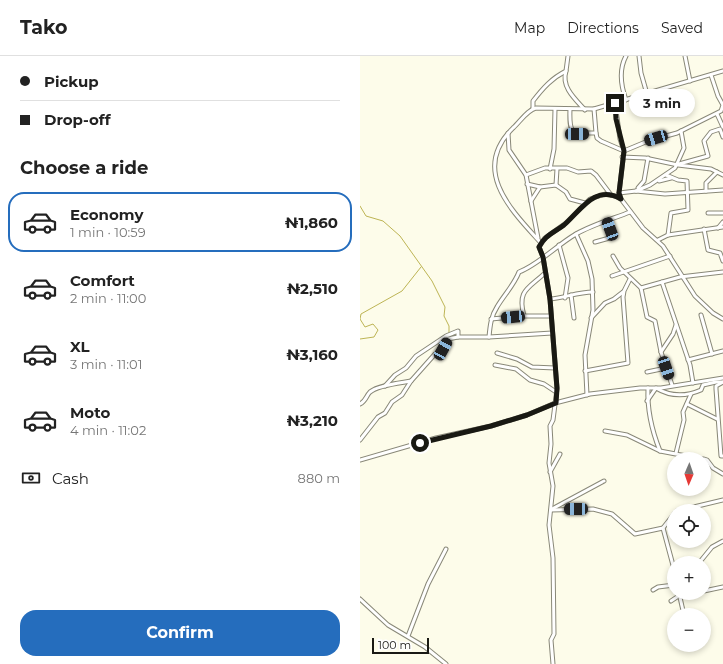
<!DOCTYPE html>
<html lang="en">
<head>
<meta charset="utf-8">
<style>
	:root { --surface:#fff; --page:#f6f6f6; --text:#222; --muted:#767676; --line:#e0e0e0; --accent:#256dbd }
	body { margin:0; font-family:Montserrat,sans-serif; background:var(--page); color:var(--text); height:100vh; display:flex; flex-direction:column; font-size:15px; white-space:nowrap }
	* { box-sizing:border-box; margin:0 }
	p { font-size:13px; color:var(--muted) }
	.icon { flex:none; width:22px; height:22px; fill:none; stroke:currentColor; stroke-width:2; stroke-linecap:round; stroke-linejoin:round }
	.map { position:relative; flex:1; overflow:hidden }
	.drawer { display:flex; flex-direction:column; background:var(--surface); width:360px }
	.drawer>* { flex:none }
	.top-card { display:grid; align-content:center; height:88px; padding:0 20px; background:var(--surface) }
	.needle { width:26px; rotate:182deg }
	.tools { position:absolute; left:307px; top:396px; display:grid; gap:8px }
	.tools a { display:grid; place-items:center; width:44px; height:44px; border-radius:50%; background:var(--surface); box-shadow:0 2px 6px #0003; font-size:20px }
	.scale { position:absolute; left:12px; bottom:10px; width:57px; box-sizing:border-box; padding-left:4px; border:2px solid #191913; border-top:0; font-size:11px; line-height:14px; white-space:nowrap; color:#191913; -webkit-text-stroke:3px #fff; paint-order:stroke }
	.end { position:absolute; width:18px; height:18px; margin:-9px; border:5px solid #191913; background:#fff; box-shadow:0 0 0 2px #fff }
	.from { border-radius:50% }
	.bubble { position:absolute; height:28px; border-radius:14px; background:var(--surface); box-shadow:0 2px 6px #0003; font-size:13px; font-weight:700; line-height:28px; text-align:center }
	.car { position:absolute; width:12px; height:24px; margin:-12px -6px; border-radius:5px; box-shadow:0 0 3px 1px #0007; background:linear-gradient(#222 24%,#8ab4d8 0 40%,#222 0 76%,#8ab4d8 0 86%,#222 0) }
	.top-card b { display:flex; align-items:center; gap:14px; height:38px; font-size:15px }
	.top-card b+b { border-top:1px solid var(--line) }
	.top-card i { width:10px; height:10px; background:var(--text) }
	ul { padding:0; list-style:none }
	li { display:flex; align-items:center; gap:12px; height:60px; margin:0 8px 6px; padding:0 12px; border:2px solid transparent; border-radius:16px }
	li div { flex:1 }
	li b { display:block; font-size:15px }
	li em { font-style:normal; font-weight:700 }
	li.active { border-color:var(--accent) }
	li>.icon { width:36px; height:36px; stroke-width:1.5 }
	h2 { padding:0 20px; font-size:18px; line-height:48px }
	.pay { display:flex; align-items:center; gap:10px; height:44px; padding:0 20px; font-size:15px }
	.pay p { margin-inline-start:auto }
	.cta { display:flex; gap:8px; margin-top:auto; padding:8px 20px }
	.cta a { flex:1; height:46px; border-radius:16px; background:var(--accent); color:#fff; font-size:16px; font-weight:700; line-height:46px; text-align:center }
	header { display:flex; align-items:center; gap:24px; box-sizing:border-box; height:56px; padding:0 20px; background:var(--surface); border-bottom:1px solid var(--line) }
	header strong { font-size:19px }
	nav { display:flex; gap:22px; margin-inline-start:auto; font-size:14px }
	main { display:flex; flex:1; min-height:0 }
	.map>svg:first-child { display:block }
</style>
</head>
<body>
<header>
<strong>Tako</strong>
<nav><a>Map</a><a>Directions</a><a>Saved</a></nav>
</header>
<main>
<section class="drawer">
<div class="top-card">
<b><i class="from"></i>Pickup</b>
<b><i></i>Drop-off</b>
</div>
<h2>Choose a ride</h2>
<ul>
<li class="active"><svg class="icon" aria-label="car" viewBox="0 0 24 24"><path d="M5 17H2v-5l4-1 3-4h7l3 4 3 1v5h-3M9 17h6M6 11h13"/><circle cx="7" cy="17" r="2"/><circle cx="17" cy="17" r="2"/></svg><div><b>Economy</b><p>1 min · 10:59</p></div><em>₦1,860</em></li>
<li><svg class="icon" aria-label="car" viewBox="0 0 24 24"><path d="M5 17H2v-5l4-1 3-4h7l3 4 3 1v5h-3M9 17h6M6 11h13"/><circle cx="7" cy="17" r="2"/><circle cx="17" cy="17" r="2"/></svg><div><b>Comfort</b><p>2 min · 11:00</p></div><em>₦2,510</em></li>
<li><svg class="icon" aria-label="car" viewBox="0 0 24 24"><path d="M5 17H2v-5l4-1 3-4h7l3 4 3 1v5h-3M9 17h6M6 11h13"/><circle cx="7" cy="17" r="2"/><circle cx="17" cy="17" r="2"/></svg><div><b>XL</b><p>3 min · 11:01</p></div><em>₦3,160</em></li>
<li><svg class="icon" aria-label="car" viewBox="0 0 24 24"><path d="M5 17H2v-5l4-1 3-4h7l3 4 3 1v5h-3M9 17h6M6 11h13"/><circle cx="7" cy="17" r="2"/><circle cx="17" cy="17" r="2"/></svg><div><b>Moto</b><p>4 min · 11:02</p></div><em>₦3,210</em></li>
</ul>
<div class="pay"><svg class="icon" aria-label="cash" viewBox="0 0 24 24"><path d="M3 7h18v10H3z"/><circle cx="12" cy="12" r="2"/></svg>Cash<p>880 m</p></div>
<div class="cta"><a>Confirm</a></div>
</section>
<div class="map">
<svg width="363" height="608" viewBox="0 0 363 608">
	<rect width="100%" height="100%" fill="#fdfcea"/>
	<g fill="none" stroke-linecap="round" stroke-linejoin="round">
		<!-- stream -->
		<g stroke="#bdb454" stroke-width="1">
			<path d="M0 150 6 160 23 165 40 180 72 225 85 251 84 260 89 270V277"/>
			<path d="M0 283 14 281 18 274 13 268 5 271 0 263 1 258 42 235 61 211"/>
		</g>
		<defs>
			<g id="street">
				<path d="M279 0 281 17 287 38"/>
				<path d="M325 0 330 25"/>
				<path d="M206 15C201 31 215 43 225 54"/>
				<path d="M266 44C261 30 259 13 266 0"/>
				<path d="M255 47 260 83 264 95 259 137 261 143"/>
				<path d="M173 52V45C183 32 192 22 206 15L208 0"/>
				<path d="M210 53C209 80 212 77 236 77L237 82 241 85 264 95 288 85 317 77 361 55 363 49 358 40 351 19"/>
				<path d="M234 53 236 77"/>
				<path d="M357 58 363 71"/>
				<path d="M148 77 149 94 166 119 178 182"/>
				<path d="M262 101 285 102 318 109 351 113 363 119"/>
				<path d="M319 108 348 100 344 85 351 76 360 73 363 81"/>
				<path d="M190 113 194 93 195 53"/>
				<path d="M166 119 185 112H207L218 116 231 115 236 119 251 139"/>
				<path d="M306 119 318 124 327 125 328 154 311 157 308 179"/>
				<path d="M299 125 311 122"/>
				<path d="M167 128 180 131 196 129 206 136 210 143 225 147"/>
				<path d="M196 129 197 113"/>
				<path d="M278 132 284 125 288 102"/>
				<path d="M276 135 290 129 315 112 324 92 321 75"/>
				<path d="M346 135V127L357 116"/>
				<path d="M259 137 276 135 305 138 363 134"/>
				<path d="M171 145 180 131"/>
				<path d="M348 157H363"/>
				<path d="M358 172 363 166"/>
				<path d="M344 173 348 194 360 197 363 205"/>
				<path d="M216 178 228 205 232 223 233 254 225 299 227 339"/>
				<path d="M298 184 308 179 363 171"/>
				<path d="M235 186 253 181 247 165"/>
				<path d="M181 187C152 155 110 114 153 72 160 66 167 54 176 52L234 53 363 15"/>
				<path d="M199 189 208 222 205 242"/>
				<path d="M253 200 260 212 281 232 287 261 295 265 301 296 312 329"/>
				<path d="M185 217C168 233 157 234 164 260H190"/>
				<path d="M252 220 310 200"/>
				<path d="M302 226 330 309 333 327"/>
				<path d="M281 232 320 221 363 216"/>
				<path d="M211 239 214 262"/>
				<path d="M190 243C205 242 217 236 233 236"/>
				<path d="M341 259 352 298"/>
				<path d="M231 262 245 247 254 243 263 236"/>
				<path d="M131 263 164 260"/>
				<path d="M98 281H129C130 270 131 260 137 251 144 239 154 229 159 216 178 209 197 189 216 178 232 169 252 163 270 156"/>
				<path d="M129 281 192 277"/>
				<path d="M301 296 313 278 316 269"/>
				<path d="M137 297 157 303 172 311 195 312"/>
				<path d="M328 304 363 295"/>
				<path d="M135 309 156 313 170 324 184 328 196 336"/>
				<path d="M225 315 268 307 263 241 264 235 270 223"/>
				<path d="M287 316 306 312"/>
				<path d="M363 326 356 330V333L361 400H363"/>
				<path d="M288 332C287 354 292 375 300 395"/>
				<path d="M287 345 296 332C311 341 325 341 341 334L343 329 356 326H363"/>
				<path d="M0 348C6 345 6 340 10 336 18 329 40 327 51 325"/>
				<path d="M327 348 357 363"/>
				<path d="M245 375 267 379 300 395 342 403"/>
				<path d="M0 384 18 361 25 357 32 346 42 339 51 325 75 298 83 293 88 283 98 281V275L86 280 56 300 46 312 35 319 25 330"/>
				<path d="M316 397 324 364 323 356 331 338"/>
				<path d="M344 403 347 404 353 412 363 418"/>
				<path d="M0 404 76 382 131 370 167 359 195 347 230 338 280 332H301L363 322"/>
				<path d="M190 416 200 398"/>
				<path d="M192 453 244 425"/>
				<path d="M191 454 233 453 252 458 275 478 303 472 314 458"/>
				<path d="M317 455 363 444"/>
				<path d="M303 472 314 513"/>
				<path d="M326 507H331"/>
				<path d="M339 507 352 491 363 485"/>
				<path d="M293 534 298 531 314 529"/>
				<path d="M344 535 363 531"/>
				<path d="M319 537 324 559"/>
				<path d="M320 539 329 537"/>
				<path d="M0 543 28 569 65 591 86 608"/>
				<path d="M311 545 320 539"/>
				<path d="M48 580 68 528 86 493"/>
				<path d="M193 608 191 584 194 578 193 502 189 469 193 430 189 407 191 388 190 370 193 364 197 333 190 243 183 201 179 191 185 182 206 167 230 143 245 138 255 140 261 143 283 172 303 190 335 240 353 257 363 263"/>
			</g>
		</defs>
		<!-- street casing -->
		<use href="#street" stroke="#898878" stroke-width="5"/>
		<!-- street -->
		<use href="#street" stroke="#fff" stroke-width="3"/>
	</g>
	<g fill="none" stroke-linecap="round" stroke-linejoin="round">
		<!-- route -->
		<path stroke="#191913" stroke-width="5" d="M60 387 131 370 167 359 196 347 197 332 190 243 183 201 179 191C184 180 195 176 204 169 221 154 235 128 261 143L259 137 264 95 256 63 255 47"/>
	</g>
</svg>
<div class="tools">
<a><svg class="needle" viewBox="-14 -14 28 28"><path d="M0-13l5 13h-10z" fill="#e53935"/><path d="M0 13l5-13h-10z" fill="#767676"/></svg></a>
<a><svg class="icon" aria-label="locate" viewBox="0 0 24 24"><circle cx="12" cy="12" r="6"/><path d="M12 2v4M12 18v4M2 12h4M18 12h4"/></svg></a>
<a>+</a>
<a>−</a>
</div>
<div class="scale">100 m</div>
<i class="end from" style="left:60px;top:387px"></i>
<i class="end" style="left:255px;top:47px"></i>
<div class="bubble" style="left:269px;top:33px;width:66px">3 min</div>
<i class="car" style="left:217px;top:78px;rotate:89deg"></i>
<i class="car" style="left:296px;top:82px;rotate:253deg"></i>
<i class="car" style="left:250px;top:173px;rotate:340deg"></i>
<i class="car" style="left:153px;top:261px;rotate:265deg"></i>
<i class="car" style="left:83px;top:293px;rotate:29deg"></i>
<i class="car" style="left:306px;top:312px;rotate:161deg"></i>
<i class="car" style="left:216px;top:453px;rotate:269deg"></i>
</div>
</main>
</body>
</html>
